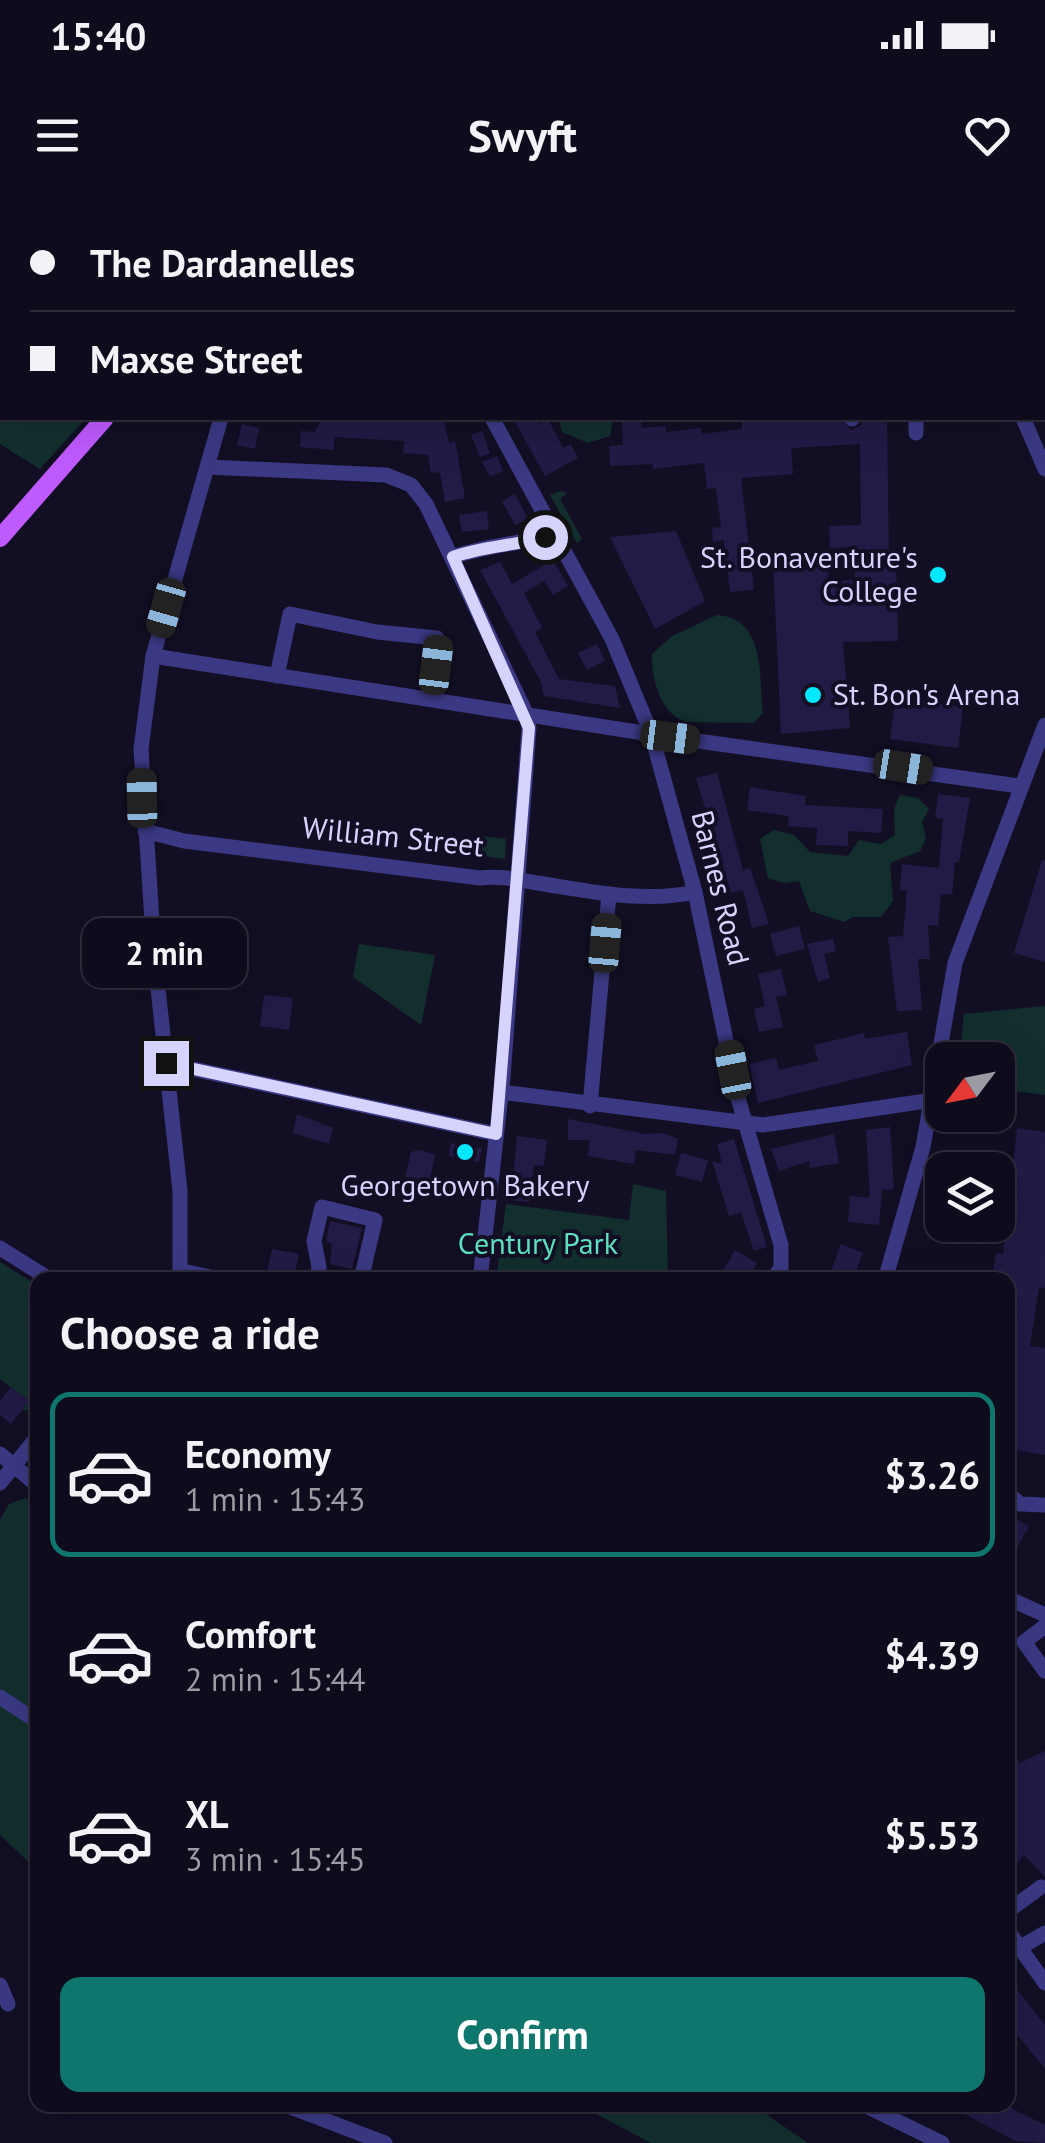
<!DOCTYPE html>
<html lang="en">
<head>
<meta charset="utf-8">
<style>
	:root { --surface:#0e0b1c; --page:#171425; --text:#f1f3f6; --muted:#9b9ba3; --line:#2e2b3b; --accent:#0f766e }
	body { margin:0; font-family:"PT Sans",sans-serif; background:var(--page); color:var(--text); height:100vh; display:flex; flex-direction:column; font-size:38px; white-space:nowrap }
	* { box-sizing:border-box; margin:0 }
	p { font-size:32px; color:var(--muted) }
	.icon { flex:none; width:55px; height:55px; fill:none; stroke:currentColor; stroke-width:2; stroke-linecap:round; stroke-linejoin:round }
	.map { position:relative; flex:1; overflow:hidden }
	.details { position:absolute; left:30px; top:1072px; width:985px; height:840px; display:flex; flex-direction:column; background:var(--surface); border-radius:20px; box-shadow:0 10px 40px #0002,0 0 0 2px var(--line) }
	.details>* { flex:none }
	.hud { position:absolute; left:0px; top:0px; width:1045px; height:220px; box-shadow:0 10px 40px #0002,0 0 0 2px var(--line); display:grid; align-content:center; height:220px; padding:0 30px; background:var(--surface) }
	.needle { width:65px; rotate:238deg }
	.tools { position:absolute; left:925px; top:842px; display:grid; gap:20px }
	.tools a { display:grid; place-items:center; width:90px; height:90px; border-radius:20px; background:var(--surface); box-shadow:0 10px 40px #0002,0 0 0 2px var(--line); font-size:50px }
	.end { position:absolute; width:45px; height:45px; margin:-22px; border:12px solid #d7d3ff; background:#111; box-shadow:0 0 0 5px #111 }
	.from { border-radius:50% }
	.bubble { position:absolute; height:70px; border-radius:20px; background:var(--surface); box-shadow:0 10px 40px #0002,0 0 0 2px var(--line); font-size:32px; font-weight:700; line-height:70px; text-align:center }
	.car { position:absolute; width:30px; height:60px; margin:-30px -15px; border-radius:12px; box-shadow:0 0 8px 2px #0007; background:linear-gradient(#222 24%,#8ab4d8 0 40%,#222 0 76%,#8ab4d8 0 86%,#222 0) }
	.hud b { display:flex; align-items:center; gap:35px; height:95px; font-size:38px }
	.hud b+b { border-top:2px solid var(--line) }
	.hud i { width:25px; height:25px; background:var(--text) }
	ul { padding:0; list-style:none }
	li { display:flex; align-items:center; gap:30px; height:165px; margin:0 20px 15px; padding:0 10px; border:5px solid transparent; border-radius:20px }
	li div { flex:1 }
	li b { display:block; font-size:38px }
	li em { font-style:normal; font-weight:700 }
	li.on { border-color:var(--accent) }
	li>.icon { width:90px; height:90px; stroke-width:1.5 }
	h2 { padding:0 30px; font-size:45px; line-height:120px }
	.button { display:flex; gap:20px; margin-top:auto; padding:20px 30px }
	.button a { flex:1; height:115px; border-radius:20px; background:var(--accent); color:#fff; font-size:40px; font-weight:700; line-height:115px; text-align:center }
	.status { display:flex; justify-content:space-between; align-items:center; height:70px; padding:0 50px; background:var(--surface); direction:ltr }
	.status svg { height:28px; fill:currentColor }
	header { display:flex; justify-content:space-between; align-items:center; height:130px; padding:0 30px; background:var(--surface); font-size:45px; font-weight:700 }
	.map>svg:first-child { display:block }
</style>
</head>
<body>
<div class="status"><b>15:40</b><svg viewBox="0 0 49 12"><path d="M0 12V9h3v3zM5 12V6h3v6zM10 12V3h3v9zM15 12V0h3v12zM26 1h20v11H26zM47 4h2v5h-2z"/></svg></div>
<header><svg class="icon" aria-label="menu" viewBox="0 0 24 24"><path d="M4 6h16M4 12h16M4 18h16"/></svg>Swyft<svg class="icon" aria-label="heart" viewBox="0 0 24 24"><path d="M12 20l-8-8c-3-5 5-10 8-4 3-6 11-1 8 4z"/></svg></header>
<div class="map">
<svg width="1045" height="1943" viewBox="0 0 1045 1943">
	<rect width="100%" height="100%" fill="#120f25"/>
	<!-- green -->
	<g fill="#122f2e">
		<path d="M1042 7H1045V215L1042 209Z"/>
		<path d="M0 127 2 218H86L40 269 0 244Z"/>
		<path d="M558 218H613L610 236 588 243 562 232Z"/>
		<path d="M560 291 567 293 560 299 582 339 577 343 550 295Z"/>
		<path d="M717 415C766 418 759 477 763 513L754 523 687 522C661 516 651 478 652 454L672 436Z"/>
		<path d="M900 595 918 598 929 609 922 622 926 638 920 651 890 663 893 701 881 717H853L844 722 810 711 799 681 784 683 768 678 760 639 774 630 794 635 810 652 848 656 859 640 881 644 895 635 894 609Z"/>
		<path d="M479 636 506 639 505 659 476 655Z"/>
		<path d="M359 744 435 755 421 825 353 777Z"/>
		<path d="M1045 806V895L998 889V860H959L964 814Z"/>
		<path d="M633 984 666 991 668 1080H496L506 1004 629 1020Z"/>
		<path d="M0 1062 37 1085V1210H22L29 1201 0 1179Z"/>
		<path d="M25 1298 38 1305 37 1670 0 1635V1320L9 1304Z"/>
		<path d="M579 1905H753L808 1943H651Z"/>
	</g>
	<!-- building -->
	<g fill="#231a46">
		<path d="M322 218H443L449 243 455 241 465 298 445 302 440 272 431 273 428 255 403 253 404 241 334 237V250L300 247 301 231 315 232Z"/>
		<path d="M513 218H535L538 224 548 219 563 248 571 244 578 258 545 276Z"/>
		<path d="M622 218H641L642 228 665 226 666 232 701 228 702 234 742 229V218H841L851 230 861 225 863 218H887L889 362H896L898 441 843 442 850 528 781 534 773 362 827 361 828 381 855 380 854 347 830 348 829 326 861 325 860 244 791 248 793 274 741 278 754 390 730 392 724 340 713 342 712 328 721 327 716 288 707 289 704 263 653 269V264L610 266 609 246 623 245Z"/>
		<path d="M242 224 259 228 255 249 237 245Z"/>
		<path d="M482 231 490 253 480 257 471 235Z"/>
		<path d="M497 256 503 271 490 276 482 262Z"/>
		<path d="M515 294 528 319 515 325 502 301Z"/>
		<path d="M487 311 489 329 462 332 459 315Z"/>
		<path d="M676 331 705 401 655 429 610 337Z"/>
		<path d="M553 360 568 386 553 395 544 381 524 393 542 428 535 432 559 479 615 486 620 508 544 496 541 482 480 370 500 362 512 384Z"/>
		<path d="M597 444 605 461 587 470 578 453Z"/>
		<path d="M896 498 963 507 958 548 890 539Z"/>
		<path d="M717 573 743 670 750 668 769 724 752 728 743 690 731 693 696 578Z"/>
		<path d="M750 587 806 596 805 605 883 609 881 633 848 631V646L816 645 817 628 788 626 789 616 747 610Z"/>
		<path d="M938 594 970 598 959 662H955L952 695 941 694 938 726 928 725 930 759H918L922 810 897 811 888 737 903 736 907 690H900L902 664 939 668 943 619 935 618Z"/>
		<path d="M1042 660 1045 661V762L1014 753Z"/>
		<path d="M799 726 805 749 776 756 770 734Z"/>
		<path d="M833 739 836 751 824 754 830 778 818 782 807 744Z"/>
		<path d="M781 769 787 795 776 797 783 827 759 832 754 809 765 806 758 774Z"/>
		<path d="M264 795 293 798 289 830 260 826Z"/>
		<path d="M907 832 912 865 758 903 749 864 776 858 779 870 818 861 814 845 864 833 865 839Z"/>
		<path d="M297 914 333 928 329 944 293 933Z"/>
		<path d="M568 919 645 934 664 933 678 939 675 955 636 950 634 964 588 956 590 940H568Z"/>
		<path d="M890 927 894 989 882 990 879 1025 848 1022 850 996 870 998 866 930Z"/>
		<path d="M1017 928 1045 932V1088L1039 1087 1030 1146 1045 1148V1255L1008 1249V1080H992L996 1053 1003 1054Z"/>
		<path d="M834 934 839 963 810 968 809 961 779 971 771 949Z"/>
		<path d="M517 936 547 940 544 966 534 965 529 1002 511 1000Z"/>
		<path d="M734 939 767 1047 754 1051 741 1012 729 1016 712 961 722 964 717 944Z"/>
		<path d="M451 943 482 948 479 962 449 956Z"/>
		<path d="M419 950 435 954 429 984 405 979 411 952Z"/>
		<path d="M681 953 708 960 702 982 675 975Z"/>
		<path d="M330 1021 362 1028 352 1069 330 1064 332 1044 326 1041Z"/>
		<path d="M841 1044 863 1053 853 1079 831 1071Z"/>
		<path d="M272 1049 299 1054 294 1078 267 1073Z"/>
		<path d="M735 1050 757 1063 747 1080H718Z"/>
		<path d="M11 1187 29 1201 11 1224 0 1215V1201Z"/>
		<path d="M1008 1314 1029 1326 1008 1364Z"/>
		<path d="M1008 1546 1020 1563 1045 1551V1677L1024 1655 1008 1673Z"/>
		<path d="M1008 1778 1045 1825V1868L1018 1836 1008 1846Z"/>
		<path d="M948 1905H1005L1045 1925V1943L1015 1941Z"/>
	</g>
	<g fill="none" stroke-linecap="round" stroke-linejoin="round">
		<!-- minor -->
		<g stroke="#3b3984" stroke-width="15">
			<path d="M388 0V2"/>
			<path d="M675 0V2"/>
			<path d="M904 2 905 0"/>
			<path d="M1042 167H1045"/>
			<path d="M492 218 612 439 651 533 695 692 738 898 781 1045V1068L772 1080"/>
			<path d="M852 218V219"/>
			<path d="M916 218V233"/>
			<path d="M1023 218 1045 269"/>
			<path d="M208 267 386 275 411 285 426 304 526 513 529 528 503 877 480 1080"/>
			<path d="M453 357C486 345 521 344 555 334"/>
			<path d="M153 456 669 537 1019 586"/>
			<path d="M277 476 290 414 377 432 437 438 432 497"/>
			<path d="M145 631 184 641 480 678C503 675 522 681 544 684 594 692 645 703 695 692"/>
			<path d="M165 863 496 934"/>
			<path d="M501 892 763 925 933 900"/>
			<path d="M590 906 609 694"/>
			<path d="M0 1048 51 1080"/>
			<path d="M183 1071 223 1080"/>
			<path d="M180 1080V991L154 752 141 549 153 456 221 218"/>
			<path d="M317 1080 319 1067 314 1041 322 1007 375 1020 361 1080"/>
			<path d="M885 1080 923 947 955 763 1045 525"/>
			<path d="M0 1254 38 1286"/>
			<path d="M0 1283 38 1236"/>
			<path d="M1008 1293 1020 1304 1045 1305"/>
			<path d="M1008 1398 1045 1415"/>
			<path d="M1045 1426 1024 1442 1045 1471"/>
			<path d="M0 1497 38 1522"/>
			<path d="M1008 1711 1041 1687"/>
			<path d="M1008 1731 1045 1783"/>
			<path d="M1019 1748 1045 1733"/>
			<path d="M0 1785 8 1804"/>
			<path d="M285 1905 385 1943"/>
			<path d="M864 1905 942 1943"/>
		</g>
		<!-- major -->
		<g stroke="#bf5aff" stroke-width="18">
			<path d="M151 0 153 2"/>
			<path d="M842 0 846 2"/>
			<path d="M275 2V0"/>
			<path d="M961 2 970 0"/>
			<path d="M0 338 105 218"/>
		</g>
	</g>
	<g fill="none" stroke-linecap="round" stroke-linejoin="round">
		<!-- route -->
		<path stroke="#d7d3ff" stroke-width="12" d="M166 863 496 934 529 528 453 357C483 346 514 346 545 337"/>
	</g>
	<!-- markers -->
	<g fill="#00e8fe" stroke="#120f25" stroke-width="4">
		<circle cx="938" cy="375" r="10"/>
		<circle cx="813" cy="495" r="10"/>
		<circle cx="465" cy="952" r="10"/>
	</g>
	<g text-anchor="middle" stroke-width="8" stroke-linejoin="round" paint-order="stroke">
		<!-- poi labels -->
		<g font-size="30" fill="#d7d3ff" stroke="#120f25" text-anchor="end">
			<text x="918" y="368">St. Bonaventure's<tspan x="918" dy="34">College</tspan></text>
			<text x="833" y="505" text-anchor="start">St. Bon's Arena</text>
			<text x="465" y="996" text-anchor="middle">Georgetown Bakery</text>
		</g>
		<!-- street labels -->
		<g font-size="30" fill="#d7d3ff" stroke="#120f25">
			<text transform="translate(393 637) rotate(6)" y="10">William Street</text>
			<text transform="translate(720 688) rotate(76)" y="10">Barnes Road</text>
		</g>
		<!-- park labels -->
		<g font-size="30" fill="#5de0bd" stroke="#120f25">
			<text x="538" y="1054">Century Park</text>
		</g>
	</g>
</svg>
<div class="tools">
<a><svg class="needle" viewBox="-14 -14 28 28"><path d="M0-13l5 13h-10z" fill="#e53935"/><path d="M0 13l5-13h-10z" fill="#9b9ba3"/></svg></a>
<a><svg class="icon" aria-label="layers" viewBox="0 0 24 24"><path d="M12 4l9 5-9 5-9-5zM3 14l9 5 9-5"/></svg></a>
</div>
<i class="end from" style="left:545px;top:337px"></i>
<i class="end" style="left:166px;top:863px"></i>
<div class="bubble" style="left:82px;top:718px;width:165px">2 min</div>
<i class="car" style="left:166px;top:408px;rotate:196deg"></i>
<i class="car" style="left:436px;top:465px;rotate:7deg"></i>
<i class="car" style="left:670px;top:537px;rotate:97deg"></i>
<i class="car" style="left:903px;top:567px;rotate:99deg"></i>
<i class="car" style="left:142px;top:598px;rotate:359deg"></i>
<i class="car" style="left:605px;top:743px;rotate:5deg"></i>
<i class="car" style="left:733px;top:870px;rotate:349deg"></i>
<div class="hud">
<b><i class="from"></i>The Dardanelles</b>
<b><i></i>Maxse Street</b>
</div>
<section class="details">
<h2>Choose a ride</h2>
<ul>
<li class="on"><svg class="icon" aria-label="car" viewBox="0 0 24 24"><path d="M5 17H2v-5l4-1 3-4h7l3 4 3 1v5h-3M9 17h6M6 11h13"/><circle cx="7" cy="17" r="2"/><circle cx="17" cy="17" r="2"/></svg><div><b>Economy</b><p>1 min · 15:43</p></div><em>$3.26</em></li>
<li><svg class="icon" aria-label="car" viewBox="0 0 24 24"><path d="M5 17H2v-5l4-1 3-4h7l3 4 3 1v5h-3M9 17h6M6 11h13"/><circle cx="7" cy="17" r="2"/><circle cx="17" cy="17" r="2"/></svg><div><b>Comfort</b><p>2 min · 15:44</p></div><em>$4.39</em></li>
<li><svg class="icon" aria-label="car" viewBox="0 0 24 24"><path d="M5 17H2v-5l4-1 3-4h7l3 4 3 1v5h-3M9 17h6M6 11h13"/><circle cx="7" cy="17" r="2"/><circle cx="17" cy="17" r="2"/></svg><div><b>XL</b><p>3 min · 15:45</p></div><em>$5.53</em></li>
</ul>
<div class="button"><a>Confirm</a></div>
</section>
</div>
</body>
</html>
